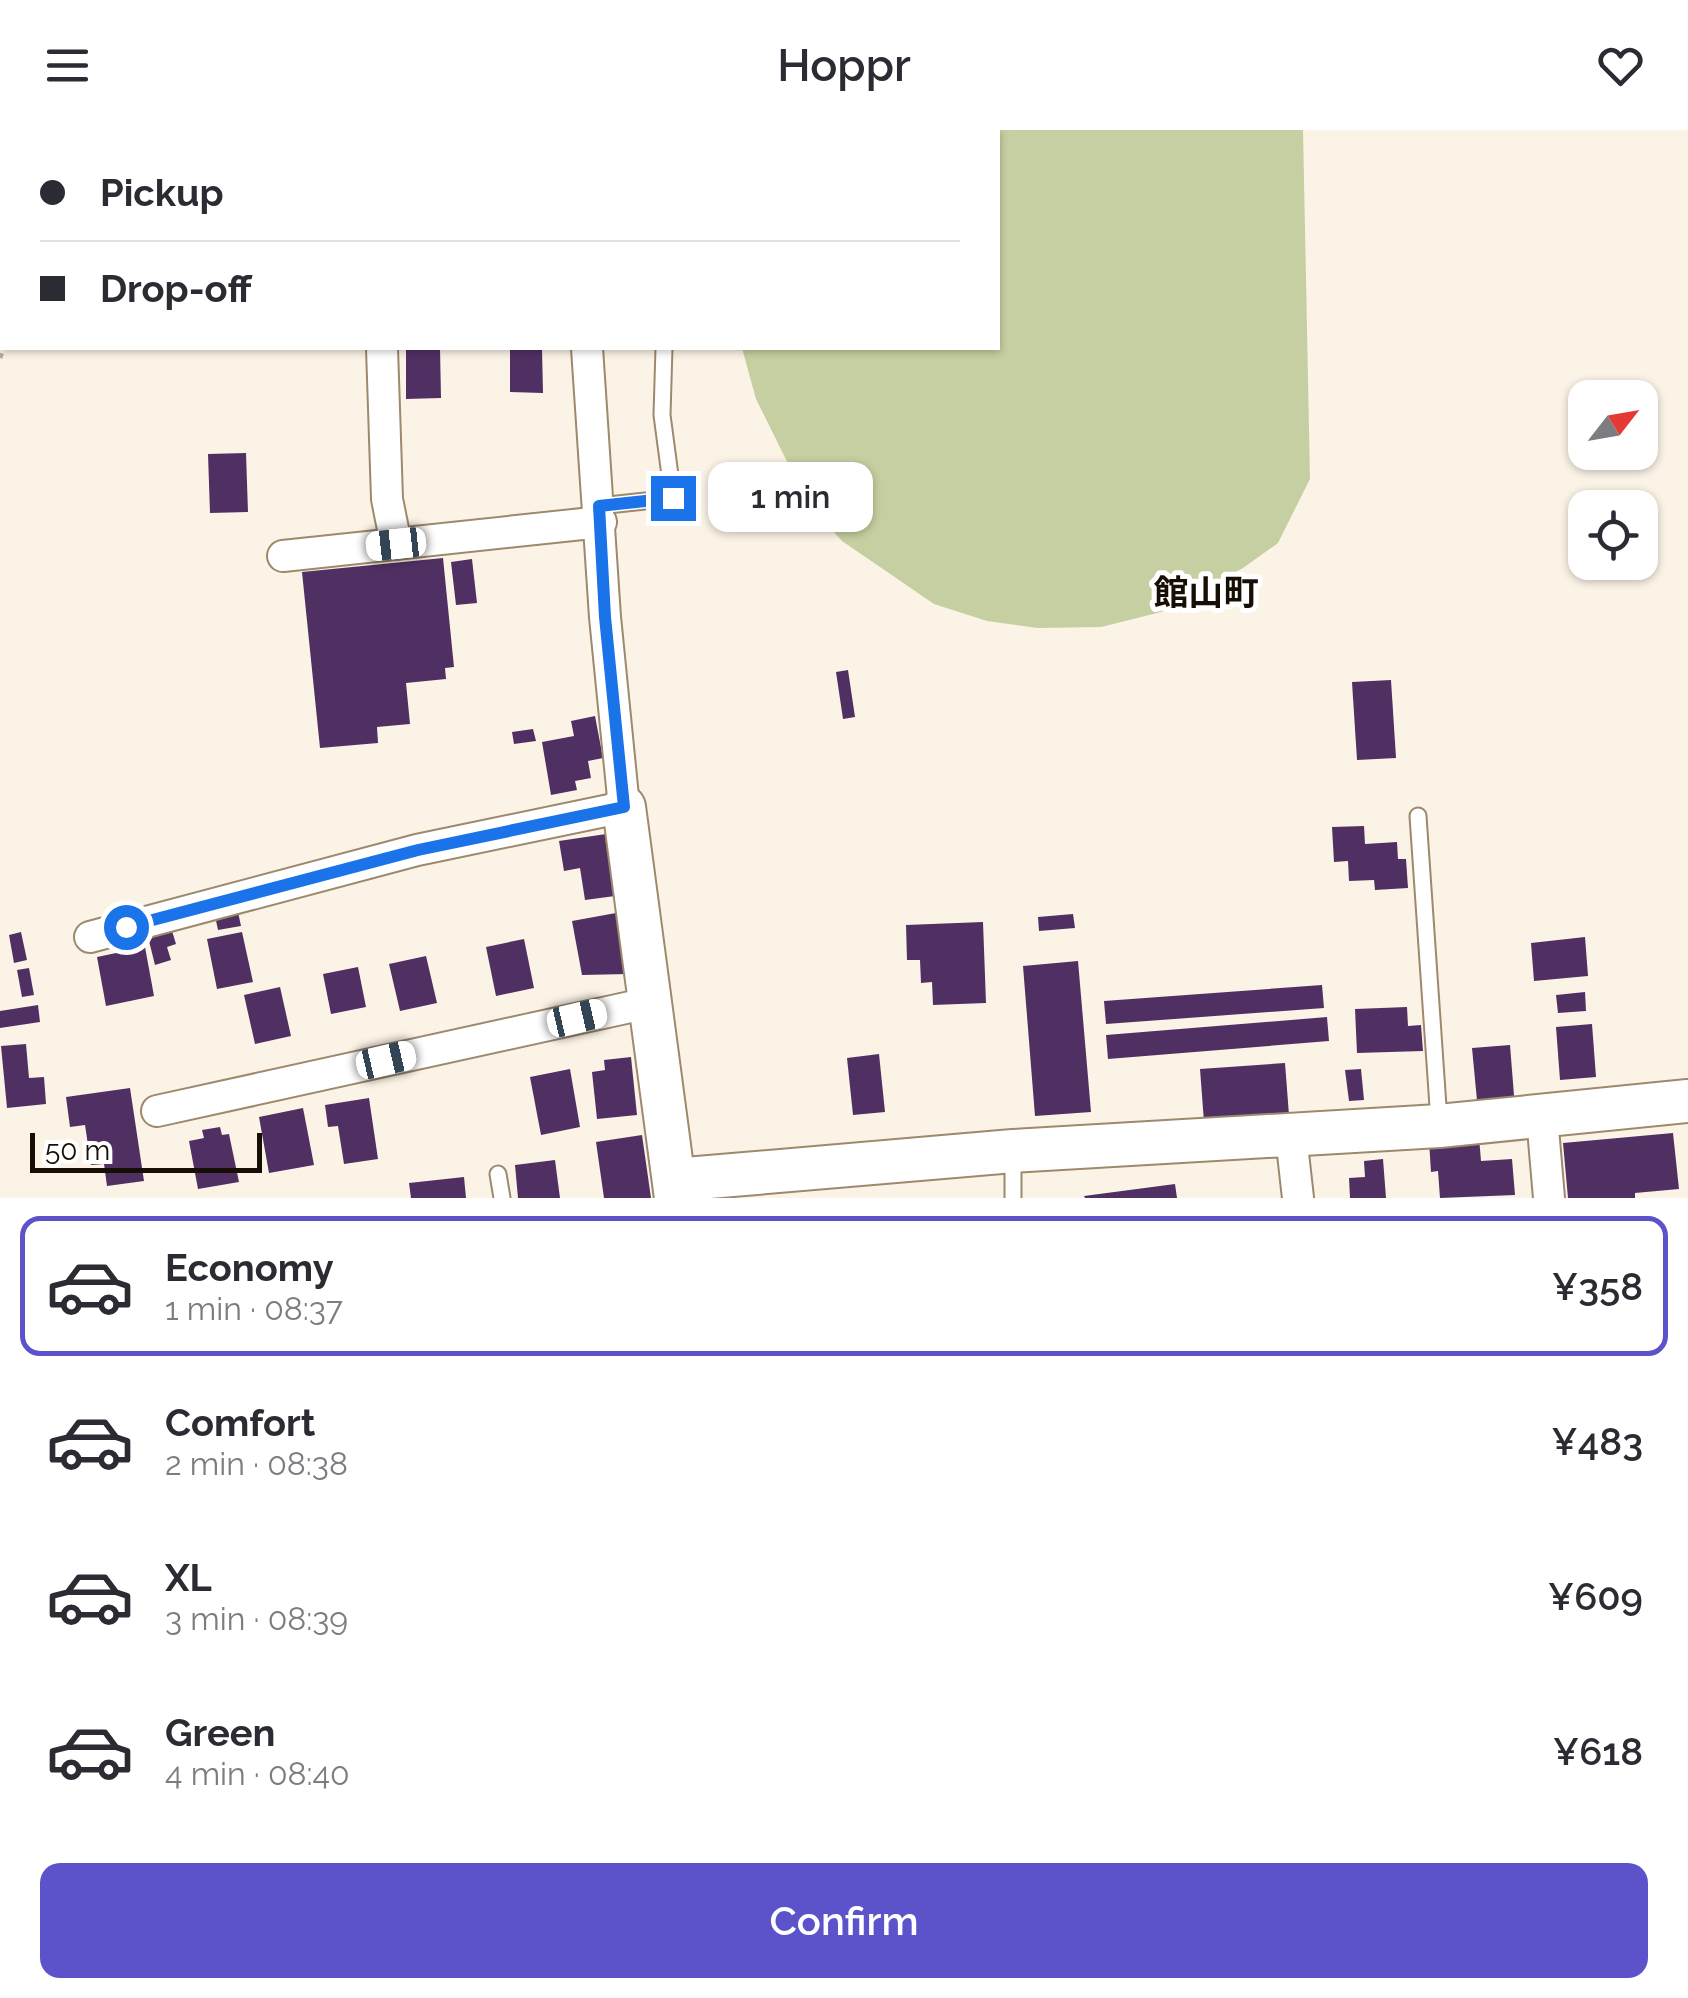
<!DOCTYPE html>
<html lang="en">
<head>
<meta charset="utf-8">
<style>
	:root { --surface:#fff; --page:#f7f7f7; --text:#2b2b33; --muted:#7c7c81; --line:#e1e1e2; --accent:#5c52ca }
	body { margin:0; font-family:Raleway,"Noto Sans JP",sans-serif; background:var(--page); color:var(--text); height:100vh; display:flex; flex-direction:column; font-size:38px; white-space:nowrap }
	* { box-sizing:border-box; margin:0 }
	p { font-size:32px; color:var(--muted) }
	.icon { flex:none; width:55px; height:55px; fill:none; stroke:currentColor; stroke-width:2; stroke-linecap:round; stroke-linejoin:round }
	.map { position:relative; height:1068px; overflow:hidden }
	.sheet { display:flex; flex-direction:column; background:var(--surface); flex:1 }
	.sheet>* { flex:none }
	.guide { position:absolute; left:0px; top:0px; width:1000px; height:220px; box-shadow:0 2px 8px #0004; display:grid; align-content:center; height:220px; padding:0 40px; background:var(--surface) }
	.needle { width:65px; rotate:59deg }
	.buttons { position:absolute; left:1568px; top:250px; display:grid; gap:20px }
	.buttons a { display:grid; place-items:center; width:90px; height:90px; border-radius:20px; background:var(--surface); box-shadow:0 2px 8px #0004; font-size:50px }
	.scale { position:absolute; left:30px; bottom:25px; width:232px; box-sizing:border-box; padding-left:10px; border:5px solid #170f05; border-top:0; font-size:28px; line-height:35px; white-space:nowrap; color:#170f05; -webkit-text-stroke:8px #fff; paint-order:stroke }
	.end { position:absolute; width:45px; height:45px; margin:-22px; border:12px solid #1a73e8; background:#fff; box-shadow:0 0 0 5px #fff }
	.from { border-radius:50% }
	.bubble { position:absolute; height:70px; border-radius:20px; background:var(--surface); box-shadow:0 2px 8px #0004; font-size:32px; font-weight:600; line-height:70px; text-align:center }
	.car { position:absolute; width:30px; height:60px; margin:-30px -15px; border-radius:12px; box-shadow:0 0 8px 2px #0007; background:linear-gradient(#fff 24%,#345 0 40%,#fff 0 76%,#345 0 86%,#fff 0) }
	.guide b { display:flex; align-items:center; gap:35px; height:95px; font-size:38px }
	.guide b+b { border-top:2px solid var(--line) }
	.guide i { width:25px; height:25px; background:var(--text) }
	ul { padding:18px 0 0; list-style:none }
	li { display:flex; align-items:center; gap:30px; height:140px; margin:0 20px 15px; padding:0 20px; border:5px solid transparent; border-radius:20px }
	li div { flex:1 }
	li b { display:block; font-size:38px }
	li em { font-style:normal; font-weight:600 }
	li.selected { border-color:var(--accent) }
	li>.icon { width:90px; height:90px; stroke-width:1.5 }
	.cta { display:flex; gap:20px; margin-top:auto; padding:20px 40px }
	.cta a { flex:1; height:115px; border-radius:20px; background:var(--accent); color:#fff; font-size:40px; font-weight:600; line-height:115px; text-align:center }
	header { display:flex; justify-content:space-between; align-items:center; height:130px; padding:0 40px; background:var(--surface); font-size:45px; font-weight:600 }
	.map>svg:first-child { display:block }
</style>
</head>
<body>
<header><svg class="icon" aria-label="menu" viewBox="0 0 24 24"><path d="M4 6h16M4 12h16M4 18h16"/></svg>Hoppr<svg class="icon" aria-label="heart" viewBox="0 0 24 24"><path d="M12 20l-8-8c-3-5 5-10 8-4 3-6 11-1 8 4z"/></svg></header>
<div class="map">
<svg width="1688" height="1068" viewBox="0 0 1688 1068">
	<rect width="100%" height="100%" fill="#fcf3e7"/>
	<!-- green -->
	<path fill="#c6cfa1" d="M835 0H1303L1310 349 1278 413 1243 438 1161 482 1101 497 1037 498 987 491 934 474 842 411 807 372 756 269 742 218H998V2H830Z"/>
	<!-- building -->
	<g fill="#503063">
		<path d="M406 218H440L441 268 406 269Z"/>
		<path d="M510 218H542L543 263 510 262Z"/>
		<path d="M246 323 248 382 210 383 208 324Z"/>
		<path d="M443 428 454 537 445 538 446 549 406 553 410 594 377 597 378 613 320 618 302 442Z"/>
		<path d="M472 429 477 473 456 475 451 432Z"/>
		<path d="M848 540 855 587 843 589 836 542Z"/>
		<path d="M1391 550 1396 628 1357 630 1352 552Z"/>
		<path d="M595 586 603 628 588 631 591 648 575 651 577 660 551 665 542 612 574 606 571 591Z"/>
		<path d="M533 599 536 611 514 614 512 602Z"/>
		<path d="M1364 696 1365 714 1397 712 1398 729H1406L1408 758 1375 760 1374 750 1349 751 1348 731 1334 732 1332 697Z"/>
		<path d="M606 704 615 766 585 770 580 738 564 741 559 711Z"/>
		<path d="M238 782 241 796 218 800 215 786Z"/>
		<path d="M616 783 628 844 582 845 572 791Z"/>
		<path d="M1073 784 1075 798 1039 801 1038 787Z"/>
		<path d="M983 792 986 873 933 875 932 852 921 853 920 830H907L906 795Z"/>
		<path d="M172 801 176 814 167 817 171 830 155 835 148 807Z"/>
		<path d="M21 802 27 830 14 833 9 805Z"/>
		<path d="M242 802 253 852 217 859 207 809Z"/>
		<path d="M1585 807 1588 846 1534 851 1531 813Z"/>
		<path d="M524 809 534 858 496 866 486 817Z"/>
		<path d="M145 817 154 866 106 876 97 827Z"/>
		<path d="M426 826 437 873 400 881 389 834Z"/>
		<path d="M1078 831 1091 982 1035 986 1023 836Z"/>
		<path d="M358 837 366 877 331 884 323 844Z"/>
		<path d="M29 838 34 865 22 867 17 840Z"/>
		<path d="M1322 855 1324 878 1106 894 1104 871Z"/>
		<path d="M280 857 291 906 255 914 244 865Z"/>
		<path d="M1585 862 1586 881 1558 883 1556 865Z"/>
		<path d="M38 875 40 892 0 898V881Z"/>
		<path d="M1407 877 1408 896 1421 895 1423 921 1357 923 1355 879Z"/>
		<path d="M1327 887 1329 911 1108 929 1106 905Z"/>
		<path d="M1592 894 1596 947 1560 950 1556 897Z"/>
		<path d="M26 914 29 948 44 947 46 974 7 978 1 916Z"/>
		<path d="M1510 915 1515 978 1478 981 1472 918Z"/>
		<path d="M879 924 885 982 853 985 847 928Z"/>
		<path d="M631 927 637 985 597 989 592 942 605 940 604 930Z"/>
		<path d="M1285 933 1289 985 1204 992 1200 939Z"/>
		<path d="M570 939 580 997 541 1005 530 947Z"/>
		<path d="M1361 939 1364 970 1349 971 1345 940Z"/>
		<path d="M130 958 144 1051 107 1056 104 1034 91 1035 85 995 70 997 66 967Z"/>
		<path d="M369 968 378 1029 344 1034 338 996 328 997 325 975Z"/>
		<path d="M303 978 314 1035 269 1043 259 987Z"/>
		<path d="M220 997 222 1005 229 1004 239 1052 198 1059 189 1011 204 1008 202 1000Z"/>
		<path d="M1673 1003 1679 1059 1635 1063V1068H1568L1563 1013Z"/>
		<path d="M642 1005 651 1068H604L596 1012Z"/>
		<path d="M1479 1007 1481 1031 1512 1029 1515 1065 1440 1068 1438 1041 1431 1042 1429 1011Z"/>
		<path d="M1383 1029 1386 1068H1350L1349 1048 1365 1047 1364 1031Z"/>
		<path d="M555 1030 560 1068H518L515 1035Z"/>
		<path d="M464 1047 466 1068H411L409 1053Z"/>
		<path d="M1175 1054 1177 1068H1085L1084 1066Z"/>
	</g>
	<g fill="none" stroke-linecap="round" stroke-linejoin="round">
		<defs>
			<g id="lane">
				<path d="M740 2 742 0"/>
				<path d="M599 376 673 368 662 285 664 218"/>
				<path d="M1418 686 1439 991"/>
				<path d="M1013 1025V1068"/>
				<path d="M498 1044 502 1068"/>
			</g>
			<g id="street">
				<path d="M582 0V2"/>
				<path d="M381 2V0"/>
				<path d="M666 2 668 0"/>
				<path d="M382 218 387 369 396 414"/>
				<path d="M283 426 601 392"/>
				<path d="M90 807 417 720 624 677 605 487 587 218"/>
				<path d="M157 981 653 872"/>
				<path d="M1542 987 1549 1068"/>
				<path d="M1291 1006 1298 1068"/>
			</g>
			<g id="secondary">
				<path d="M624 677 676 1068"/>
				<path d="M674 1050 1013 1021 1439 996 1688 971"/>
			</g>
		</defs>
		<!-- lane casing -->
		<use href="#lane" stroke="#9d896c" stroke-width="19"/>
		<!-- street casing -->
		<use href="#street" stroke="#9d896c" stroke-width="34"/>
		<!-- secondary casing -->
		<use href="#secondary" stroke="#9d896c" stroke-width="46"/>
		<!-- path -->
		<g stroke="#b5aca1" stroke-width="5" stroke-dasharray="5 5" stroke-linecap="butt">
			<path d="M63 2 64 0"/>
			<path d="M0 228 3 218"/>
		</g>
		<!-- lane -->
		<use href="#lane" stroke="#fff" stroke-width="15"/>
		<!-- street -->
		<use href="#street" stroke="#fff" stroke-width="30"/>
		<!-- secondary -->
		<use href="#secondary" stroke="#fff" stroke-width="42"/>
	</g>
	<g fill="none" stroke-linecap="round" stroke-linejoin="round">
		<!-- route -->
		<path stroke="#1a73e8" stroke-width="12" d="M126 797 418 720 624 677 605 487 599 376 673 368"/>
	</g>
	<g text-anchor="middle" stroke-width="10" stroke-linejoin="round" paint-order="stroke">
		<!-- neighbourhood labels -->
		<g font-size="35" font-weight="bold" fill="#170f05" stroke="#fff">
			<text x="1206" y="475">館山町</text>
		</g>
	</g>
</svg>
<div class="buttons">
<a><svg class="needle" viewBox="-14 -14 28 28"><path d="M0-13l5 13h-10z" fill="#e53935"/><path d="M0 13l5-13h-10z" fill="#7c7c81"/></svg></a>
<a><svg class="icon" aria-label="locate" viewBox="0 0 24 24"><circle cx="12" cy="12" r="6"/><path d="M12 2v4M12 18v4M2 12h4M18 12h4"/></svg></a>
</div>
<div class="scale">50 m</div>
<i class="end from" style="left:126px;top:797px"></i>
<i class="end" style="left:673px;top:368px"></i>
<div class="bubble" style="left:708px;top:332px;width:165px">1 min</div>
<i class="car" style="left:396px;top:414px;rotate:264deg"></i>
<i class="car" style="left:577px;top:888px;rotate:77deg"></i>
<i class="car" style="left:386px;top:930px;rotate:77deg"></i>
<div class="guide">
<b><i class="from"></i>Pickup</b>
<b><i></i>Drop-off</b>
</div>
</div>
<section class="sheet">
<ul>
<li class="selected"><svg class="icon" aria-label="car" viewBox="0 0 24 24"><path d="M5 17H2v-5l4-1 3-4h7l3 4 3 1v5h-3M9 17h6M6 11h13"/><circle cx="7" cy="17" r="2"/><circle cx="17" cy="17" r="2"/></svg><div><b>Economy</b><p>1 min · 08:37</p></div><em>¥358</em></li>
<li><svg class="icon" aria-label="car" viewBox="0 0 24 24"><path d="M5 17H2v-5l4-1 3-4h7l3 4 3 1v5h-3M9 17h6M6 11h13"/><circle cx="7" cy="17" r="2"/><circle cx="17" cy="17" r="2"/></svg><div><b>Comfort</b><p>2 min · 08:38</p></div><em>¥483</em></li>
<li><svg class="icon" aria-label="car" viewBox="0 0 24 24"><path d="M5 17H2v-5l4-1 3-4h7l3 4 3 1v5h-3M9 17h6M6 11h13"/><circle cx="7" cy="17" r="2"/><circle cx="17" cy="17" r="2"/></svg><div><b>XL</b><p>3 min · 08:39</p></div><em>¥609</em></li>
<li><svg class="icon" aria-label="car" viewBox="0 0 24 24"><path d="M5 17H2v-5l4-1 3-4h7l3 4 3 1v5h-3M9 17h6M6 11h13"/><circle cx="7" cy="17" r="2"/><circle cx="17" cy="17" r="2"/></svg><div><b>Green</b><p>4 min · 08:40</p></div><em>¥618</em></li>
</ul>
<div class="cta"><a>Confirm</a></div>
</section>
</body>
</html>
